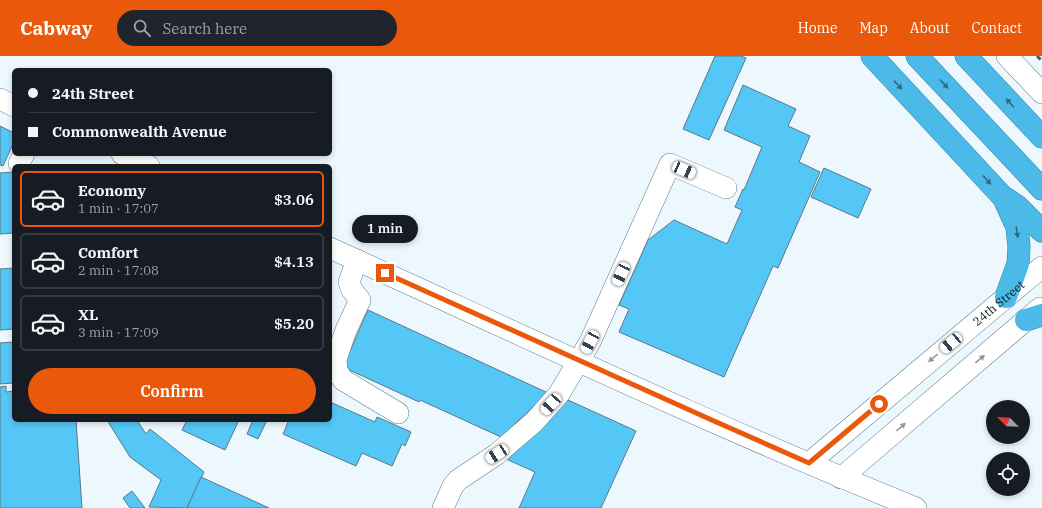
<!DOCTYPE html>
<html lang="en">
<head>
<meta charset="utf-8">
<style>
	:root { --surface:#171b24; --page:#20242c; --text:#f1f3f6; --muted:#9ea1a6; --line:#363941; --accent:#ea580c }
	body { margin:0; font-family:"IBM Plex Serif",serif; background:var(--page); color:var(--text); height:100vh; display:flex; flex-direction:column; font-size:15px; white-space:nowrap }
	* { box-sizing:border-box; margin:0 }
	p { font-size:13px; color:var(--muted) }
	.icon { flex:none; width:22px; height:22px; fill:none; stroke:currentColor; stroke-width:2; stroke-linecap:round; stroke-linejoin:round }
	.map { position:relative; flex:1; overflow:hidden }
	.details { position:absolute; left:12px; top:108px; width:320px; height:258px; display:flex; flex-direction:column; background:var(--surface); border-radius:6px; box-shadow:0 2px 6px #0003 }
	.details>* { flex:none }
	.guide { position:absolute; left:12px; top:12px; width:320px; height:88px; border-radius:6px; box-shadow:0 2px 6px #0003; display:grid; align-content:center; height:88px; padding:0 16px; background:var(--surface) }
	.needle { width:26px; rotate:294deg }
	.fabs { position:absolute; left:986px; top:344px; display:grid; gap:8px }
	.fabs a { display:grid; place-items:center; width:44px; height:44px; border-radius:50%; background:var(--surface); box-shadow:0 2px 6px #0003; font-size:20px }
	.end { position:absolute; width:18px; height:18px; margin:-9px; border:5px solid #ea580c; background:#fff; box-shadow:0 0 0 2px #fff }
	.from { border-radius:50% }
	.bubble { position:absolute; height:28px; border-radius:14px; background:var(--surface); box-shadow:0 2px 6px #0003; font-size:13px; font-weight:600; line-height:28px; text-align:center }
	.car { position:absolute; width:12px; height:24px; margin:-12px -6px; border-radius:5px; box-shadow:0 0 3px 1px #0007; background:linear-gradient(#fff 24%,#345 0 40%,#fff 0 76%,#345 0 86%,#fff 0) }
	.guide b { display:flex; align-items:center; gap:14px; height:38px; font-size:15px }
	.guide b+b { border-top:1px solid var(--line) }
	.guide i { width:10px; height:10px; background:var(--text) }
	ul { padding:7px 0 0; list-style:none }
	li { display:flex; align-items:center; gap:12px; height:56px; margin:0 8px 6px; padding:0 8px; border:2px solid var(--line); border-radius:6px }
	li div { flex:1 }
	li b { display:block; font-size:15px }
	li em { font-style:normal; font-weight:600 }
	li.current { border-color:var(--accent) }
	li>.icon { width:36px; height:36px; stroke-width:1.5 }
	.primary-button { display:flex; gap:8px; margin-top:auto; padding:8px 16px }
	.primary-button a { flex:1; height:46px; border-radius:24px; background:var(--accent); color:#fff; font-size:16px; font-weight:600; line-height:46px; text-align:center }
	header { display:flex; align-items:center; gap:24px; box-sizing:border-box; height:56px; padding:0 20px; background:var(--accent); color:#fff }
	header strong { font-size:19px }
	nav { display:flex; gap:22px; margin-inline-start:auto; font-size:14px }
	.search { width:280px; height:36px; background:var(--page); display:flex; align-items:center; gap:10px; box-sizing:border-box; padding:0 14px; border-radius:22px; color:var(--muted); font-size:15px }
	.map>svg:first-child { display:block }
</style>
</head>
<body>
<header>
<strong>Cabway</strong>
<div class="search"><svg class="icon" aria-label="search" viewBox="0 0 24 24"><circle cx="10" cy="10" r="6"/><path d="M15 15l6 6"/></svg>Search here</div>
<nav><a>Home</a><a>Map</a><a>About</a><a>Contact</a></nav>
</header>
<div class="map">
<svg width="1042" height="452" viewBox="0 0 1042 452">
	<rect width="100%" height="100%" fill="#ecf8fe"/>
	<!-- building -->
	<g fill="#55c7f7" stroke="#5c7784">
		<path d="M715 0H741L746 2 709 84 683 73Z"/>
		<path d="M743 29 796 53 788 70 810 80 799 106 820 116 778 212 773 210 724 321 619 276 629 253 619 249 648 184 674 164 727 188 742 154 735 151 743 133 744 134 762 91 724 74Z"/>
		<path d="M0 70 14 77V86L3 110 0 109Z"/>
		<path d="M824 112 871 133 858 162 811 141Z"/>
		<path d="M14 116V177L0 178V117Z"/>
		<path d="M14 212V273L0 274V213Z"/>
		<path d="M368 254 548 337 501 381 420 344 419 346 343 311Z"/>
		<path d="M14 286V327L0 328V287Z"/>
		<path d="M6 330V336L14 335V364H76L82 452H0V331Z"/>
		<path d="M568 344 636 375 601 452H519L535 416 506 403Z"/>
		<path d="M330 346 375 366 377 361 411 376 405 390 402 388 392 410 362 397 356 410 283 378 289 364H330Z"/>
		<path d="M107 364H137L146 378 150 373 204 416 187 452 149 451 161 424 130 401Z"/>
		<path d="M187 364H239L225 394 182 374Z"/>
		<path d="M253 364H267L258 383 247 378Z"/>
		<path d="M201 421 269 452H187Z"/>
		<path d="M132 435 145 452H130L123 442Z"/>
	</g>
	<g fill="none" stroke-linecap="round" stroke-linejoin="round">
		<defs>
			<g id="minor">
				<path d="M1007 0 1042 37"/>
				<path d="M0 43 14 50"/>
				<path d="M122 98 149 110"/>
				<path d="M19 107 24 98"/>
				<path d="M330 192C524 280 718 372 916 452"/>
				<path d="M357 204 349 226 352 234 360 244 346 274 336 303 337 315 343 324 398 357"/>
				<path id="s1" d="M809 407 1042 211"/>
				<path d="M841 422 1040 252"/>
				<path d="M443 452 453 430 458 424 497 398 534 366 559 338 590 286 670 108 726 132"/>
			</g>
			<g id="highway">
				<path d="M872 0 1002 140 1017 150 1042 175"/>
				<path d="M917 0 1042 133"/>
				<path d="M966 0 1042 81"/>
				<path d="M1005 145 1017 171 1019 191 1018 208 1006 241"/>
				<path d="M1026 264 1042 259"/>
			</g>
		</defs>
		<!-- minor casing -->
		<use href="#minor" stroke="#617c89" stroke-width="22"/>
		<!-- highway casing -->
		<use href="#highway" stroke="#3682a2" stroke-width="23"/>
		<!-- minor -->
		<use href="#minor" stroke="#fff" stroke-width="21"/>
		<!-- highway -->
		<use href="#highway" stroke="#4bbae9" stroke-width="22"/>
		<!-- rail -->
		<path stroke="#4f5a5f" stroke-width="3" stroke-dasharray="5 5" stroke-linecap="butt" d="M1037 0 1042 5"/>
	</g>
	<!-- one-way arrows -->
	<defs><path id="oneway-solid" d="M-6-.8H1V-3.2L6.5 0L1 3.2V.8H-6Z"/></defs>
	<g fill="#2d6a84">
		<use href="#oneway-solid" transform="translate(944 28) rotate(47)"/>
		<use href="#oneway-solid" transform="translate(898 29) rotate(47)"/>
		<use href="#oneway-solid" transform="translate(1010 47) rotate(-133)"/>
		<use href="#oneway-solid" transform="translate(987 124) rotate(47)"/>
		<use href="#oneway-solid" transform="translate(1017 176) rotate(82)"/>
	</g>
	<g fill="#93989a">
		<use href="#oneway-solid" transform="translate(933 302) rotate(140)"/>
		<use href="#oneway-solid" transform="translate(980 303) rotate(-40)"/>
		<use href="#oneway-solid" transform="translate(901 371) rotate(-40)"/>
	</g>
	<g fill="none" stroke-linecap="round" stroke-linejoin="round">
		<!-- route -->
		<path stroke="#ea580c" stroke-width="5" d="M385 217 714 365 809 407 879 348"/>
	</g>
	<g text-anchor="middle" stroke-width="3" stroke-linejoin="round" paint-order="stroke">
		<!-- street labels -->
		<g font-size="12" fill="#0f191e" stroke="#fff">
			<text dy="4" stroke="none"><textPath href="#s1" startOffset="248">24th Street</textPath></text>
		</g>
	</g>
</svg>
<div class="fabs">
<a><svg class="needle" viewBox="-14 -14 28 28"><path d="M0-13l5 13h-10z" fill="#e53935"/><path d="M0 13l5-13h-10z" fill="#9ea1a6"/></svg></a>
<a><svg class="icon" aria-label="locate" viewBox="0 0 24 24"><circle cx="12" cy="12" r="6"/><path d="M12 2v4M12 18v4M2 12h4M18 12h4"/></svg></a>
</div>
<i class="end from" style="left:879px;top:348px"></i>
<i class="end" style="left:385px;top:217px"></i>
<div class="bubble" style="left:352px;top:159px;width:66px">1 min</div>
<i class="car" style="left:684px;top:114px;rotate:113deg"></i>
<i class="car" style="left:621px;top:218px;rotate:205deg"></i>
<i class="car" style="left:590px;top:286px;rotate:209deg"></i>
<i class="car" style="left:951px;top:287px;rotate:230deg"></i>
<i class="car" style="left:551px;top:348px;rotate:222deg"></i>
<i class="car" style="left:497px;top:398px;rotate:237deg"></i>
<div class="guide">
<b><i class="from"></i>24th Street</b>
<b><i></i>Commonwealth Avenue</b>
</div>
<section class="details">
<ul>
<li class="current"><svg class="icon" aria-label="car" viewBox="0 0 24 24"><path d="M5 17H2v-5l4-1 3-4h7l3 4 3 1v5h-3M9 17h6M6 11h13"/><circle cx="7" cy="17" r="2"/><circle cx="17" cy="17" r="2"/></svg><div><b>Economy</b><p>1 min · 17:07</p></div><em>$3.06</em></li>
<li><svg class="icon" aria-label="car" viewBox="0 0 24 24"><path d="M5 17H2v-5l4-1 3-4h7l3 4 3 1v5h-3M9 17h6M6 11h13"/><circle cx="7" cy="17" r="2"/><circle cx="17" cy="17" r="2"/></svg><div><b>Comfort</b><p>2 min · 17:08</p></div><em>$4.13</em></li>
<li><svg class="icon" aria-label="car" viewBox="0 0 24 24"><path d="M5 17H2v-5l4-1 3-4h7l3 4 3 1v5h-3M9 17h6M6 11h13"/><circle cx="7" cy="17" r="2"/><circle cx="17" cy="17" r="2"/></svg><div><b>XL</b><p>3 min · 17:09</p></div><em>$5.20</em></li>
</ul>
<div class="primary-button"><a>Confirm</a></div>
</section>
</div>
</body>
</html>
